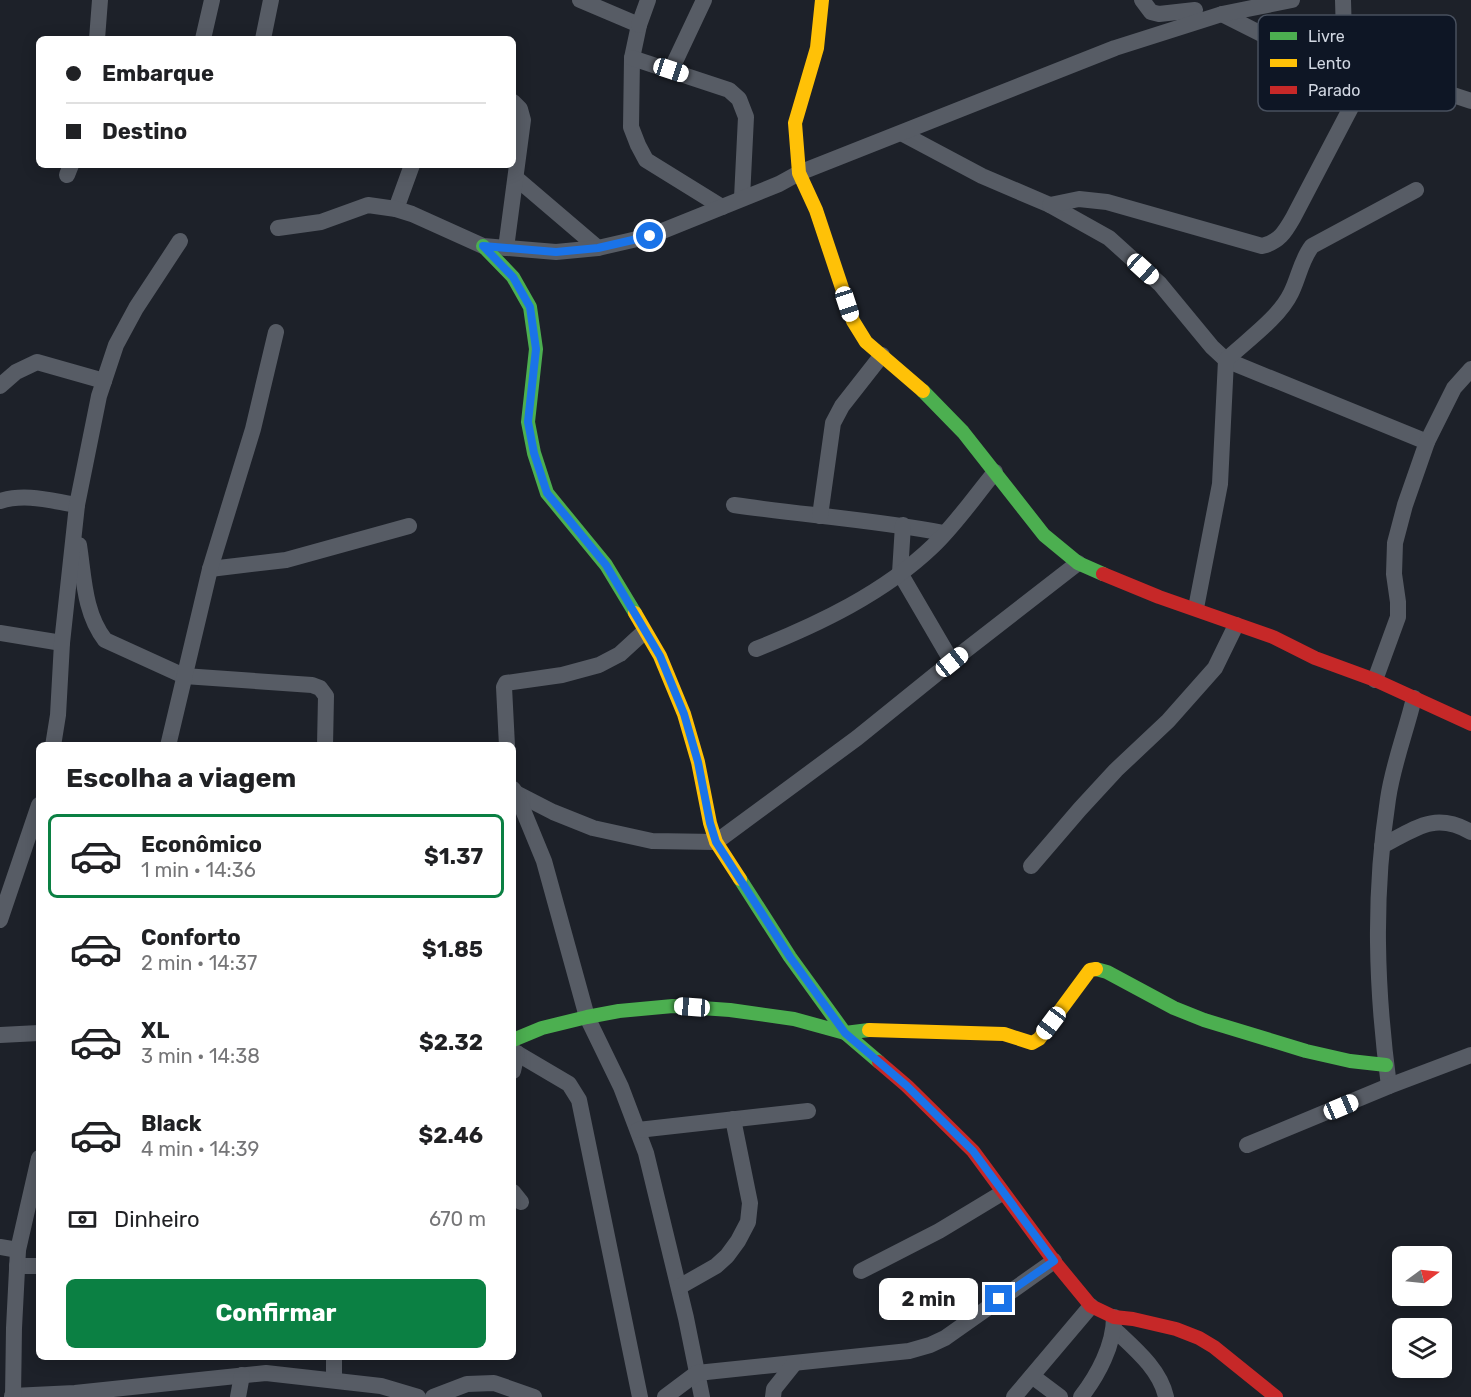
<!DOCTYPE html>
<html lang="pt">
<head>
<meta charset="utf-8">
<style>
	:root { --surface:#fff; --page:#f2f2f2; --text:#202124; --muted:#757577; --line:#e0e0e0; --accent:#0b8043 }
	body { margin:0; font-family:Rubik,sans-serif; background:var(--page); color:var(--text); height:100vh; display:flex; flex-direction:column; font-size:22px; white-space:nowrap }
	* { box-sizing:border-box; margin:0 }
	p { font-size:20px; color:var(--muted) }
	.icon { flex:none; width:33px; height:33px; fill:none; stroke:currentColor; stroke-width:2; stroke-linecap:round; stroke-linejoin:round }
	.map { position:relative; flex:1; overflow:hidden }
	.details { position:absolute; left:36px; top:742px; width:480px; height:618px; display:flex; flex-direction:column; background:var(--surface); border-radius:9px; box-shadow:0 3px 15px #0003 }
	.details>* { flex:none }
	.hud { position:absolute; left:36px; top:36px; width:480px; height:132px; border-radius:9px; box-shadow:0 3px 15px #0003; display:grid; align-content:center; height:132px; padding:0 30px; background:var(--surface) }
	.needle { width:39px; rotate:75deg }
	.tools { position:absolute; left:1392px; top:1246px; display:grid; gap:12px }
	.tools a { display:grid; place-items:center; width:60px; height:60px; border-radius:9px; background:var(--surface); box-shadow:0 3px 15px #0003; font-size:30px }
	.end { position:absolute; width:27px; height:27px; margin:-14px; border:8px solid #1a73e8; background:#fff; box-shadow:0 0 0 3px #fff }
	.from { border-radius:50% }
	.bubble { position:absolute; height:42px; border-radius:9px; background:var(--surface); box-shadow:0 3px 15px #0003; font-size:20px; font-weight:700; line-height:42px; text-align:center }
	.car { position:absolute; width:18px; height:36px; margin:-18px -9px; border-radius:8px; box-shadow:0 0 4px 2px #0007; background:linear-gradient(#fff 24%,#345 0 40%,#fff 0 76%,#345 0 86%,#fff 0) }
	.hud b { display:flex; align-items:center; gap:21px; height:57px; font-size:22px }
	.hud b+b { border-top:2px solid var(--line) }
	.hud i { width:15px; height:15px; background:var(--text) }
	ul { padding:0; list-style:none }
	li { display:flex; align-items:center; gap:18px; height:84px; margin:0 12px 9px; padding:0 18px; border:3px solid transparent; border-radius:9px }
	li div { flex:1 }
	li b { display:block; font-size:22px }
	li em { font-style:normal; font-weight:700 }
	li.on { border-color:var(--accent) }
	li>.icon { width:54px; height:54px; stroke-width:1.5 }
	h2 { padding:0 30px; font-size:27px; line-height:72px }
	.pay { display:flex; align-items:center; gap:15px; height:66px; padding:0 30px; font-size:22px }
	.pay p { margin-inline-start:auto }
	.cta { display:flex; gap:12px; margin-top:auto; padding:12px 30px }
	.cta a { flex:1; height:69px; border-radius:9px; background:var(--accent); color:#fff; font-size:24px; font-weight:700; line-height:69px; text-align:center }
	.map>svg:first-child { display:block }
</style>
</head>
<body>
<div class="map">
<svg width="1471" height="1397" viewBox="0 0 1471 1397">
	<rect width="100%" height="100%" fill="#1d2129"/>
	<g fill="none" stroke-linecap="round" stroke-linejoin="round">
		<!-- street -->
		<g stroke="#575c65" stroke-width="16">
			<path d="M580 0 639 25 632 58 631 127 638 145 646 160 722 207"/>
			<path d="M1142 0 1151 12 1159 14 1195 10"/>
			<path d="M1343 0 1345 71"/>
			<path d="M1222 14 1291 49 1345 71 1438 90 1471 101"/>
			<path d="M639 25 648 0"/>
			<path d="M97 39 100 0"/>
			<path d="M203 39 212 0"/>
			<path d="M263 39 271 0"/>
			<path d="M632 58 729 90 739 99 746 117 742 198"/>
			<path d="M671 70 704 0"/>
			<path d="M903 134 982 176 1050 205 1109 238 1160 284 1212 347 1226 360 1427 442"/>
			<path d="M67 175 71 165"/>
			<path d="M516 178 598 248"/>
			<path d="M1050 205 1079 199 1107 202 1262 246C1279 242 1285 232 1293 218L1368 75"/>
			<path d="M396 209 412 165"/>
			<path d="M278 228 321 222 368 205 396 209 412 214 483 246 556 252 598 248 650 236 779 184 799 173 1115 48 1222 14 1292 0"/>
			<path d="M506 248 523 120 520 109 513 102"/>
			<path d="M0 386 16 372 37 362 104 381"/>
			<path d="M0 501C26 493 51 501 77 505"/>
			<path d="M734 505C804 515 876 520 944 533"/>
			<path d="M820 516 833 423 842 406 882 355"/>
			<path d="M903 525 900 573 952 662"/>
			<path d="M79 545C84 577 84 613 105 640L184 676 312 685 320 688 326 696 325 746"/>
			<path d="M210 569 286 560 409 526"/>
			<path d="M1196 608 1220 484 1226 360C1246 341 1279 318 1291 293 1299 277 1301 260 1312 246L1416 190"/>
			<path d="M0 633 62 643"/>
			<path d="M756 649C819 624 884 593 933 546 956 524 975 496 995 472"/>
			<path d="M1375 680 1398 617V602L1394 574 1395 543 1405 505 1427 442 1454 388 1471 369"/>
			<path d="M53 746 58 715 62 643 77 505 99 396 116 345 136 308 180 241"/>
			<path d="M168 746 210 569 253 429 276 332"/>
			<path d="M507 746 504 687 506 683 562 675 599 665 620 654 644 632"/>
			<path d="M513 789 516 793 553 812 593 828 652 841 716 842 857 738 966 650 1078 563"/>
			<path d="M516 793 544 861 587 1017 621 1087 646 1153 686 1318 702 1397"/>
			<path d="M1382 846C1415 829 1434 811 1471 832"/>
			<path d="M1031 866 1080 809 1116 770 1168 721 1215 668 1236 625"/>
			<path d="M0 920 39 805"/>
			<path d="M0 1035 39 1033"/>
			<path d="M513 1051 569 1084 579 1100 640 1397"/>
			<path d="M513 1071 517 1053"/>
			<path d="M1389 1086C1376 989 1373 896 1388 799 1393 764 1406 732 1414 698"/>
			<path d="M638 1130 808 1111"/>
			<path d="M1247 1145 1389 1086 1471 1055"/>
			<path d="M513 1192 521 1202"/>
			<path d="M0 1247 18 1250"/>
			<path d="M17 1266H39"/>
			<path d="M861 1271 939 1231 1002 1193"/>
			<path d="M679 1287 716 1266 727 1256 738 1241 748 1222 750 1203 733 1119"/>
			<path d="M1114 1329C1134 1348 1160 1369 1166 1397"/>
			<path d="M1032 1376 1060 1397"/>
			<path d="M334 1380V1358"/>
			<path d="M12 1396 75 1393 266 1373 381 1386 418 1397"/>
			<path d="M13 1397 14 1328 18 1250 39 1158"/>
			<path d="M238 1397 242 1375"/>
			<path d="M433 1397 467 1384 494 1383 534 1397"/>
			<path d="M665 1397 697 1373 909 1351 930 1345 945 1338 1054 1261"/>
			<path d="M773 1397 774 1389 794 1364"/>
			<path d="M1014 1397 1091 1306"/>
			<path d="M1081 1397C1098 1375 1114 1345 1114 1317"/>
		</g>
		<!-- fast -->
		<g stroke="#4caf50" stroke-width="14">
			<path d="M483 246 513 277 530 307 536 349 528 422 534 453 547 493 606 565 635 613"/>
			<path d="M923 391 963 432 1044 535 1078 563 1103 574"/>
			<path d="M740 879 790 957 845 1033 879 1062"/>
			<path d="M1096 969 1107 972 1174 1008 1204 1020 1306 1051 1350 1061 1386 1065"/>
			<path d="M513 1040 542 1028 587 1017 619 1011 673 1006 730 1010 794 1019 845 1033 869 1030"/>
		</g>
		<!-- slow -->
		<g stroke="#ffc107" stroke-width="14">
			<path d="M822 0 817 48 795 123 799 173 816 210 853 321 866 342 923 391"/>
			<path d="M635 613 660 656 684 714 698 762 710 823 716 842 740 879"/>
			<path d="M869 1030 1004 1034 1032 1043 1039 1039 1090 970 1096 969"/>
		</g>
		<!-- jam -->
		<g stroke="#c62828" stroke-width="14">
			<path d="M1103 574 1159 597 1273 637 1315 658 1375 680 1471 724"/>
			<path d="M879 1062 907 1086 973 1151 1054 1261 1091 1306 1114 1317 1133 1319 1176 1329 1199 1338 1214 1347 1276 1397"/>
		</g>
	</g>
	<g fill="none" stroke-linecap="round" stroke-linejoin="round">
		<!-- route -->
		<path stroke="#1a73e8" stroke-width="8" d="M650 236 598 248 556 252 483 246 513 277 530 307 536 349 528 422 534 453 547 493 606 565 660 656 684 714 698 762 710 823 716 842 790 957 845 1033 907 1086 973 1151 1054 1261 999 1299"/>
	</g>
	<!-- legend -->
	<rect x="1258" y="15" width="198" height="96" rx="9" fill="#0e1625" stroke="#48505e" stroke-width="1.5"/>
	<rect x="1270" y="32" width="27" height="8" fill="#4caf50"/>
	<rect x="1270" y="59" width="27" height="8" fill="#ffc107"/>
	<rect x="1270" y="86" width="27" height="8" fill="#c62828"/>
	<g font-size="16" fill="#d1d7e2">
		<text x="1308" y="42">Livre</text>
		<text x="1308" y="69">Lento</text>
		<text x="1308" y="96">Parado</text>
	</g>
</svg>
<div class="tools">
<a><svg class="needle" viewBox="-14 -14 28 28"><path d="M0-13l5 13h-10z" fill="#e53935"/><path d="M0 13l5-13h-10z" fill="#757577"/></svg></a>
<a><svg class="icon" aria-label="layers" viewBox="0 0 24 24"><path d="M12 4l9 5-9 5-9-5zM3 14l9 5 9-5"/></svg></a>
</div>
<i class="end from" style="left:650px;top:236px"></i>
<i class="end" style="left:999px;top:1299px"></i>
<div class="bubble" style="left:879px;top:1278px;width:99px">2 min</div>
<i class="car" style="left:671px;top:70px;rotate:108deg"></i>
<i class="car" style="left:1143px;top:269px;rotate:132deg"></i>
<i class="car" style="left:847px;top:304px;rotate:162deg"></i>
<i class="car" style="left:952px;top:662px;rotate:51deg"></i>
<i class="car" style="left:692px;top:1007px;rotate:274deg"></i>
<i class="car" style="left:1051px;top:1023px;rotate:217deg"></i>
<i class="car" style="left:1341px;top:1107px;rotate:67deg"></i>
<div class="hud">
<b><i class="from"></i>Embarque</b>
<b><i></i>Destino</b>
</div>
<section class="details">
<h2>Escolha a viagem</h2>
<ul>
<li class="on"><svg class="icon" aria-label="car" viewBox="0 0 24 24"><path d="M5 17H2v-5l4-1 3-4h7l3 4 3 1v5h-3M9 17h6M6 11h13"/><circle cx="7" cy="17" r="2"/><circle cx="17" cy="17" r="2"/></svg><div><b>Econômico</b><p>1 min · 14:36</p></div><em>$1.37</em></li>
<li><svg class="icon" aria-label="car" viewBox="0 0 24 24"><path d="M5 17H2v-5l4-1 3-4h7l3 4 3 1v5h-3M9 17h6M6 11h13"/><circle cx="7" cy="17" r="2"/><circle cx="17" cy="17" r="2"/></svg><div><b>Conforto</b><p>2 min · 14:37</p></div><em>$1.85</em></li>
<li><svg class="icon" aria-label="car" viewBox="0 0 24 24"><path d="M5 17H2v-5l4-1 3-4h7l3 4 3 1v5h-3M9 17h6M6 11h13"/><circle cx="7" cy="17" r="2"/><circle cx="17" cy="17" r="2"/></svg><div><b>XL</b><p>3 min · 14:38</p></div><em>$2.32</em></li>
<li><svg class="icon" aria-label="car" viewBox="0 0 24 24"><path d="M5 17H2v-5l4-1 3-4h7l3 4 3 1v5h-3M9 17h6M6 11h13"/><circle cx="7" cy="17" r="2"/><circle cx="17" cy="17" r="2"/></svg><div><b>Black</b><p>4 min · 14:39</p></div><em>$2.46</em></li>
</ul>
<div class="pay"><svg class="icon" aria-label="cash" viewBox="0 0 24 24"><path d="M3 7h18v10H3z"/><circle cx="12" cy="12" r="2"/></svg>Dinheiro<p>670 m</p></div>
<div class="cta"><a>Confirmar</a></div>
</section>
</div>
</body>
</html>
